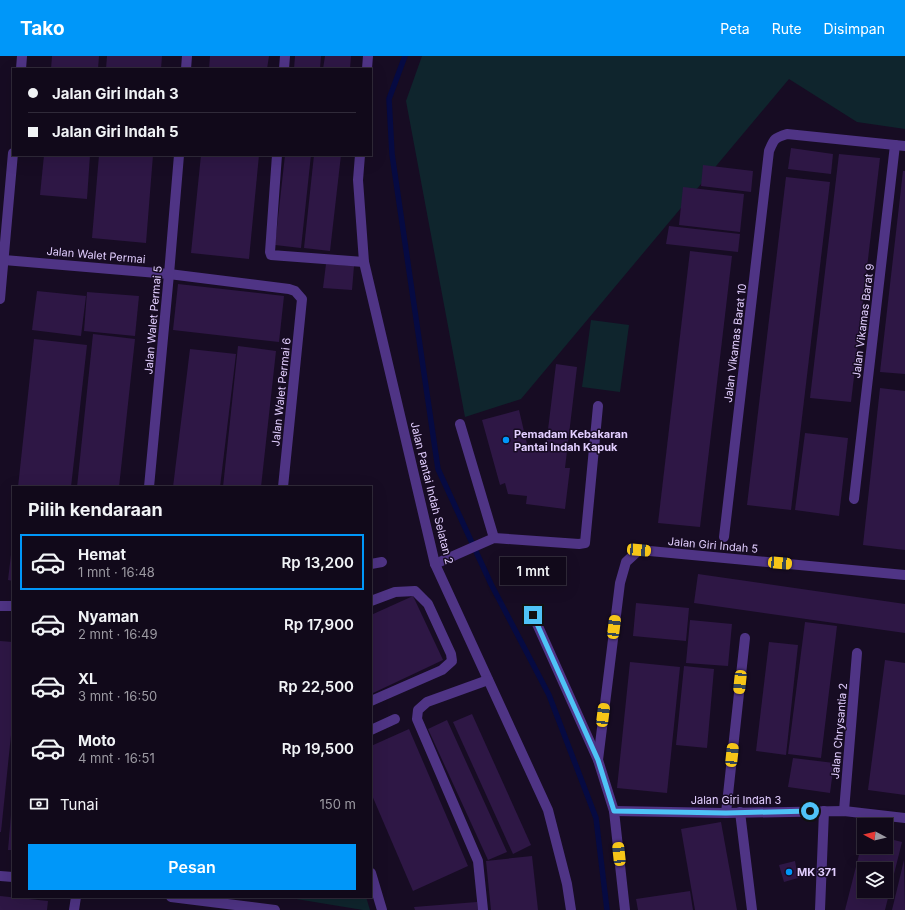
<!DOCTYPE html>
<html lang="id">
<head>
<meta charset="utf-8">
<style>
	:root { --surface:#11091a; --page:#1e1727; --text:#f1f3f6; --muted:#9c9aa2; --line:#302a39; --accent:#0097f9 }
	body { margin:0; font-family:Inter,sans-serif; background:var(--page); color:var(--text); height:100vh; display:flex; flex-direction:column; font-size:15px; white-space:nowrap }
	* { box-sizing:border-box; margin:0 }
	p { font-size:13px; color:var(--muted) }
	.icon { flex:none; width:22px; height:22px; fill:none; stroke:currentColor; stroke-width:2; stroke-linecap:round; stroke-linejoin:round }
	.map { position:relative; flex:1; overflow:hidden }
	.panel { position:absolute; left:12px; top:430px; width:360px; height:412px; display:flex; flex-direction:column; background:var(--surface); border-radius:0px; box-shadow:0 4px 16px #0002,0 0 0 1px var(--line) }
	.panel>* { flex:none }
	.hud { position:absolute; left:12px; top:12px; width:360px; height:88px; border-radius:0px; box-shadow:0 4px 16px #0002,0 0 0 1px var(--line); display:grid; align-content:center; height:88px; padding:0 16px; background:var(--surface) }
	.needle { width:26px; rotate:277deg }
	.tools { position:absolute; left:857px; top:762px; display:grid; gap:8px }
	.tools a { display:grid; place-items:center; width:36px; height:36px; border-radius:0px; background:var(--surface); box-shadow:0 4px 16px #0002,0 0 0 1px var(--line); font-size:20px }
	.end { position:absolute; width:18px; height:18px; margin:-9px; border:5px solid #4fc3f7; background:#111; box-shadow:0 0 0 2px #111 }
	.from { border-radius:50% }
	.bubble { position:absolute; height:28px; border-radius:0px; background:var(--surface); box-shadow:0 4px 16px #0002,0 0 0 1px var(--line); font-size:13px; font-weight:600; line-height:28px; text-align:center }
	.car { position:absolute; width:12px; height:24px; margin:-12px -6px; border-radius:5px; box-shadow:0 0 3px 1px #0007; background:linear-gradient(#f5c518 24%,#345 0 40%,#f5c518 0 76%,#345 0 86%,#f5c518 0) }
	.hud b { display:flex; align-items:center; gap:14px; height:38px; font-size:15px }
	.hud b+b { border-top:1px solid var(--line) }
	.hud i { width:10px; height:10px; background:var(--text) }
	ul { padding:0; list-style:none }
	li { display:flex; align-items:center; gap:12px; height:56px; margin:0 8px 6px; padding:0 8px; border:2px solid transparent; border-radius:0px }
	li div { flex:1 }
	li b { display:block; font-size:15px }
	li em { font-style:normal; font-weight:600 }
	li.on { border-color:var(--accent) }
	li>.icon { width:36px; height:36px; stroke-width:1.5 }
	h2 { padding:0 16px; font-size:18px; line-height:48px }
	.pay { display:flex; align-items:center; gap:10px; height:44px; padding:0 16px; font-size:15px }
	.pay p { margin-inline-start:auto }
	.action { display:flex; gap:8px; margin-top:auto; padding:8px 16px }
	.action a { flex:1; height:46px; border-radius:0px; background:var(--accent); color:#fff; font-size:16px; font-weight:600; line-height:46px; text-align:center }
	header { display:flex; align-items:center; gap:24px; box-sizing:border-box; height:56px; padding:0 20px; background:var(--accent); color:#fff }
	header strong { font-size:19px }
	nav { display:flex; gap:22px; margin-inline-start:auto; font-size:14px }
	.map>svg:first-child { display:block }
</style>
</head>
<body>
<header>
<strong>Tako</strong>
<nav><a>Peta</a><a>Rute</a><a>Disimpan</a></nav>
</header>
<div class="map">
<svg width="905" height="854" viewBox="0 0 905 854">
	<rect width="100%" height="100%" fill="#170c23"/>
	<!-- green -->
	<g fill="#0f252d">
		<path d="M422 0H905V73L857 66 789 23 521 343 465 361 406 45Z"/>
		<path d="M591 264 629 269 620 336 582 331Z"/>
		<path d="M284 841H366L370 854H363Z"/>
	</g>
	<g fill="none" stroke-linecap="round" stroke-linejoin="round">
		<!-- stream -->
		<path stroke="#060a42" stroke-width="5.5" d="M405 0 389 43 392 98 438 413 491 528 549 639 596 762 607 854"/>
	</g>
	<!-- building -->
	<g fill="#2e1745" fill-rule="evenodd">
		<path d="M52 0H99L98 13H51Z"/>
		<path d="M107 0H162L161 13H106Z"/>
		<path d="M210 0H269L267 13H209Z"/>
		<path d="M295 0H321L320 13H294Z"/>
		<path d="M325 0H351L350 13H323Z"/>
		<path d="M791 92 833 98 831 118 788 113Z"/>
		<path d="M839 98 880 102 851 346 810 342Z"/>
		<path d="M44 99H90L87 143 40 139Z"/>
		<path d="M99 99H153L146 187 92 182Z"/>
		<path d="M201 99H259L249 203 191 197Z"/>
		<path d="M285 99H311L301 192 275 189Z"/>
		<path d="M314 99H341L330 195 304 192Z"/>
		<path d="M703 109 753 115 751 136 701 130Z"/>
		<path d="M903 115H905V318L880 316Z"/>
		<path d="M786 121 830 126 791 454 747 449Z"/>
		<path d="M683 131 744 138 740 176 679 169Z"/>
		<path d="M669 170 740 178 738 196 666 188Z"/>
		<path d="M690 195 732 200 700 471 658 467Z"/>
		<path d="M326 208 354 210 352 234 323 232Z"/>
		<path d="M178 228 284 240 279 286 173 274Z"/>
		<path d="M37 235 86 240 81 280 32 274Z"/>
		<path d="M87 236 139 240 135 280 84 275Z"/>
		<path d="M93 278 135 283 119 431H77Z"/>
		<path d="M34 283 87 289 71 431H18Z"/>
		<path d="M238 290 276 295 261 431H223Z"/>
		<path d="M190 293 236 298 220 431H173Z"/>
		<path d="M556 308 577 311 565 412H570L565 453 526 448 527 440 508 438 505 427 500 429 482 364 519 354 527 388 546 390Z"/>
		<path d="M880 332 905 335V494L863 489Z"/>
		<path d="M805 377 848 382 839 460 795 454Z"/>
		<path d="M12 490H13V525L8 524Z"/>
		<path d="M698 518 905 548V577L694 547Z"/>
		<path d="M413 540 443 604 371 638V559Z"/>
		<path d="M636 547 689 552 686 585 633 580Z"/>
		<path d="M690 564 732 568 728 610 686 607Z"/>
		<path d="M805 566 837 570 821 702 788 698Z"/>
		<path d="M0 585 13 586V660L1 776H0Z"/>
		<path d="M769 586 798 589 786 699 756 695Z"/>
		<path d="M885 604 905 607V739L868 734Z"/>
		<path d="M630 606 680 611 667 737 617 732Z"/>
		<path d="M684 610 714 613 707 692 676 689Z"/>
		<path d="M472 658 531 789 513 798 453 666Z"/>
		<path d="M447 664 507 796 488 804 428 673Z"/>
		<path d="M409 673 468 810 413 835 371 737V690Z"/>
		<path d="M793 702 834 707 830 737 788 731Z"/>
		<path d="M12 747H13V794H8Z"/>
		<path d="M721 766 737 854H695L681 773Z"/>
		<path d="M886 782 902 786 885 854H845L863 783 864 791H886ZM864 813H886V835H864Z"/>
		<path d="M532 800 538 854H491L486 805Z"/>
		<path d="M904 804 905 854H892L899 825Z"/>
		<path d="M795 805 798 822 784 826 779 809Z"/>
		<path d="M690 835 693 854H638L636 843Z"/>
		<path d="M0 840 48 845 47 854H0Z"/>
		<path d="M477 846 478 854H415L414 851Z"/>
	</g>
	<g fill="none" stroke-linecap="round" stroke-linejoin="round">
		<!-- lane -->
		<g stroke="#4f3485" stroke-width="10">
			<path d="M460 368 494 482"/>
			<path d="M435 508 494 482 579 488 585 487 598 350"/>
			<path d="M371 545 395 536 415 535 428 548 451 598 452 605 442 614 371 645"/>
		</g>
		<!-- street -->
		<g stroke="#4f3485" stroke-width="10">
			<path d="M21 13 22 0"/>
			<path d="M186 13 187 0"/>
			<path d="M284 13 285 0"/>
			<path d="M367 13 368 0"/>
			<path d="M277 99 270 196 271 199 364 206"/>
			<path d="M360 99 358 124 364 206 435 508 548 754 567 828 571 854"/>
			<path d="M4 204 169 218 289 233 295 235 302 243 283 431"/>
			<path d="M0 243 13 97"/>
			<path d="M149 431 169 218 179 99"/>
			<path d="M854 443 895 89"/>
			<path d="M724 481 769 95C774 83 774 82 787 78L905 90"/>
			<path d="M371 508 382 506"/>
			<path d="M0 550H13"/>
			<path d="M533 559 598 704 614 755 625 854"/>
			<path d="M371 674 395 663"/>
			<path d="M598 704 620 527 626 506 639 494 905 519"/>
			<path d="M614 755 726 757 844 755 905 762"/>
			<path d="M844 755 857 597"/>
			<path d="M740 756 752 854"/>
			<path d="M726 757 745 582"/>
			<path d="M371 817 382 854"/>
			<path d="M0 820 13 821"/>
			<path d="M171 841 275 854"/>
			<path d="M74 854 76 841"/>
			<path d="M483 854 478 805 417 663 418 654 427 646 488 624"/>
			<path d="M820 854 824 755"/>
		</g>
	</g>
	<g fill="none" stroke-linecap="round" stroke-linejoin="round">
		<!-- route -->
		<path stroke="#4fc3f7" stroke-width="5" d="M533 559 598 704 614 755 726 757 810 755"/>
	</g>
	<!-- markers -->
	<g fill="#0097f9" stroke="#170c23" stroke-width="1.5">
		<circle cx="506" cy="384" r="4"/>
		<circle cx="789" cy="816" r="4"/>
	</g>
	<g text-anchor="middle" stroke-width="3" stroke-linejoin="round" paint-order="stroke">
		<!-- street labels -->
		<g font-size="11" fill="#e2ceff" stroke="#170c23">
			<text transform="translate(96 199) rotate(5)" y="4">Jalan Walet Permai</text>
			<text transform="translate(153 264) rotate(-85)" y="4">Jalan Walet Permai 5</text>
			<text transform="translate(863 265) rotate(-83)" y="4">Jalan Vikamas Barat 9</text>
			<text transform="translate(735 287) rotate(-83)" y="4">Jalan Vikamas Barat 10</text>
			<text transform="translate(281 336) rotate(-84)" y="4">Jalan Walet Permai 6</text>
			<text transform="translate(432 437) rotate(76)" y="4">Jalan Pantai Indah Selatan 2</text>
			<text transform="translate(713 489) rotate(5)" y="4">Jalan Giri Indah 5</text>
			<text transform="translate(839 675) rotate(-85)" y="4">Jalan Chrysantia 2</text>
			<text x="736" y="748">Jalan Giri Indah 3</text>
		</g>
		<!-- poi labels -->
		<g font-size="11" font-weight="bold" fill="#e2ceff" stroke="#170c23" text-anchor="start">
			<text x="514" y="382">Pemadam Kebakaran<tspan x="514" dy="13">Pantai Indah Kapuk</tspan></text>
			<text x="797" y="820">MK 371</text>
		</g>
	</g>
</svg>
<div class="tools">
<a><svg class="needle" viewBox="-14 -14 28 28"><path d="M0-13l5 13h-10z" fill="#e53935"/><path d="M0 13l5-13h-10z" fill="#9c9aa2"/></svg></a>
<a><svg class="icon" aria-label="layers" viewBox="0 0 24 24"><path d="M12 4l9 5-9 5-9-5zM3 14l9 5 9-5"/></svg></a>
</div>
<i class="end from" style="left:810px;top:755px"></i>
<i class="end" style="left:533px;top:559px"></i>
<div class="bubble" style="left:500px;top:501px;width:66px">1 mnt</div>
<i class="car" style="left:639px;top:494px;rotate:95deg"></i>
<i class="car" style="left:780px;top:507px;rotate:95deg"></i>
<i class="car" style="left:614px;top:571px;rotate:7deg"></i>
<i class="car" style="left:740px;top:626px;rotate:186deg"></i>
<i class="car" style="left:603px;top:659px;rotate:7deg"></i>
<i class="car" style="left:732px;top:699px;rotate:6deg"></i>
<i class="car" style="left:619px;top:798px;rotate:354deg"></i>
<div class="hud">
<b><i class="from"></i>Jalan Giri Indah 3</b>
<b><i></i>Jalan Giri Indah 5</b>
</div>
<section class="panel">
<h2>Pilih kendaraan</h2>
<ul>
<li class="on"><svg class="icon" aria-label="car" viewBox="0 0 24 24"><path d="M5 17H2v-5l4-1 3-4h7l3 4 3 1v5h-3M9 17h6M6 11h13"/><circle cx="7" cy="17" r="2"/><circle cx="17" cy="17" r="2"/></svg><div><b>Hemat</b><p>1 mnt · 16:48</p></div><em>Rp 13,200</em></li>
<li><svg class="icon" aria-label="car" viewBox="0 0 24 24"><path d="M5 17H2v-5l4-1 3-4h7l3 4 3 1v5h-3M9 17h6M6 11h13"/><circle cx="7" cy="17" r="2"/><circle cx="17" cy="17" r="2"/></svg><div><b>Nyaman</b><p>2 mnt · 16:49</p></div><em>Rp 17,900</em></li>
<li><svg class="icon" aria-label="car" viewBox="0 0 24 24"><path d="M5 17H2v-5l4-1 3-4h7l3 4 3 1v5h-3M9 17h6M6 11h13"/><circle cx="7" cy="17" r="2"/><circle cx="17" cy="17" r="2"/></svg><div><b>XL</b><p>3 mnt · 16:50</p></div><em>Rp 22,500</em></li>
<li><svg class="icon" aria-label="car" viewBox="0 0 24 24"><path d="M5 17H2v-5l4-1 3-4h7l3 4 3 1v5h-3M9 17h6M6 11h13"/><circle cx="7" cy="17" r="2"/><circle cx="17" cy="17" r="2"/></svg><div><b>Moto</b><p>4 mnt · 16:51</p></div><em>Rp 19,500</em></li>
</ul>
<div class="pay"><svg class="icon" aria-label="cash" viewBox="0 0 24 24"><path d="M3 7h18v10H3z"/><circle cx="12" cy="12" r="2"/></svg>Tunai<p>150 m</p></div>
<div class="action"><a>Pesan</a></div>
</section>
</div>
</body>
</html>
